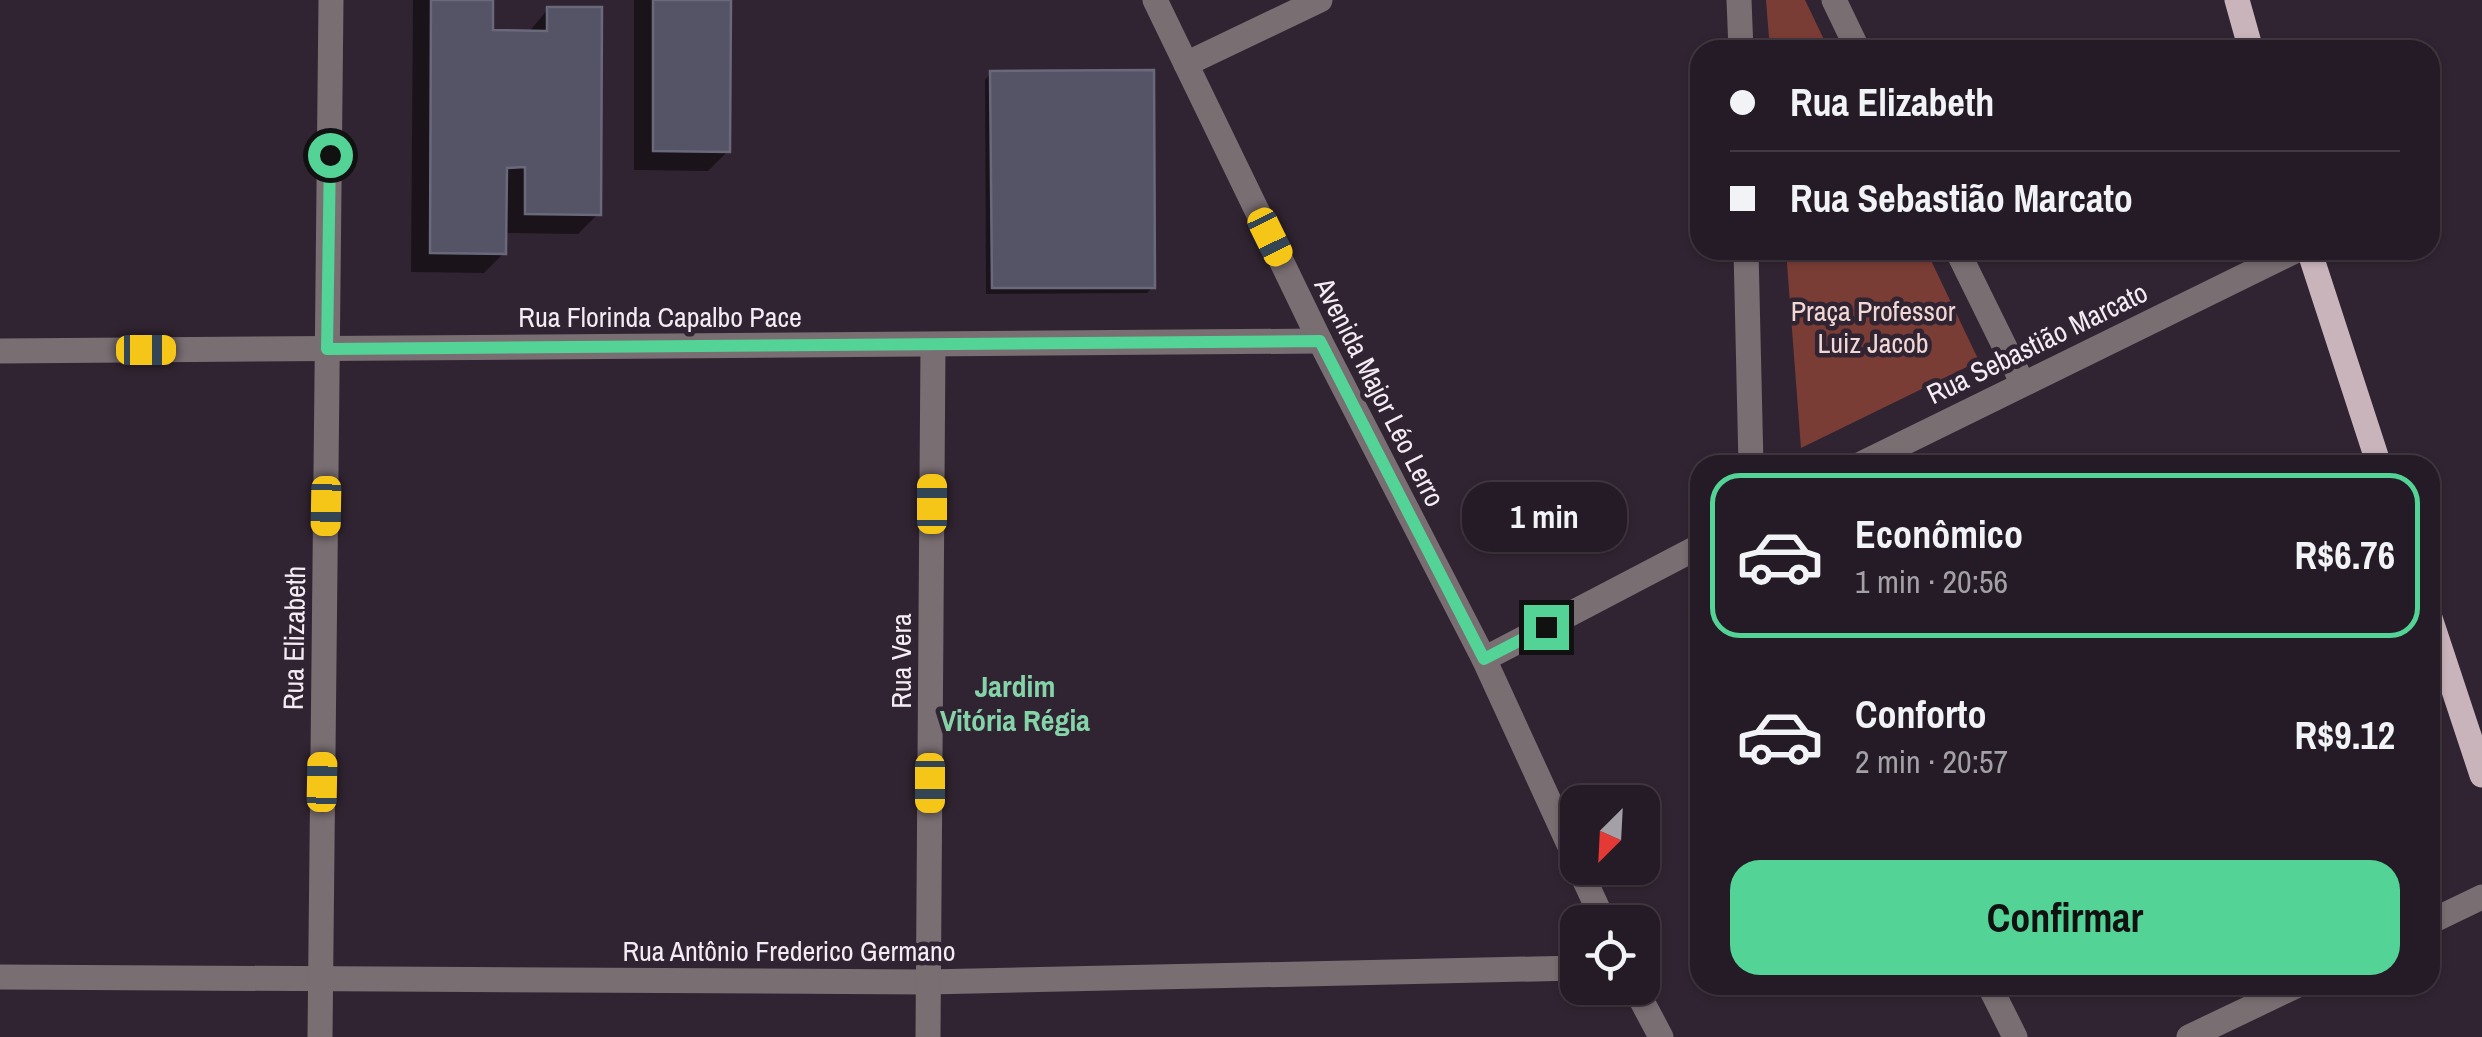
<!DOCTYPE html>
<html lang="pt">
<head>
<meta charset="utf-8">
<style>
	:root { --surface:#251b26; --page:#2d242e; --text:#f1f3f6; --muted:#a3a1a7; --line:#423943; --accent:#53d396 }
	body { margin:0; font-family:"Archivo Narrow",sans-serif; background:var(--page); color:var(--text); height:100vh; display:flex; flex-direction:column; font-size:38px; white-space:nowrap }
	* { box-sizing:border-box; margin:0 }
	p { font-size:32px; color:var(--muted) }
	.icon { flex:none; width:55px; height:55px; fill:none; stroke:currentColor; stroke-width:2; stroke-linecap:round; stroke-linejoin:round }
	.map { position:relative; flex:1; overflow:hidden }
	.sheet { position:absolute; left:1690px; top:455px; width:750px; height:540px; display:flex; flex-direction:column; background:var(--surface); border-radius:30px; box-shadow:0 2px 8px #0004,0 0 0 2px var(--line) }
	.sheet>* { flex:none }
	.guide { position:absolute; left:1690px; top:40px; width:750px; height:220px; border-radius:30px; box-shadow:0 2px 8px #0004,0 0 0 2px var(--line); display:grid; align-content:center; height:220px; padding:0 40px; background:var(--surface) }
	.needle { width:65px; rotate:204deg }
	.buttons { position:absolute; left:1560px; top:785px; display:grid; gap:20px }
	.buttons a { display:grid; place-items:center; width:100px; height:100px; border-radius:20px; background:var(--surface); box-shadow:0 2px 8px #0004,0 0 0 2px var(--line); font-size:50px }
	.end { position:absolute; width:45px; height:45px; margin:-22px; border:12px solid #53d396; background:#111; box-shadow:0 0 0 5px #111 }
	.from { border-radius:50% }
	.bubble { position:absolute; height:70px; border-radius:30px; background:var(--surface); box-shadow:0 2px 8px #0004,0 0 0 2px var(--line); font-size:32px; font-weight:700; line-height:70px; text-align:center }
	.car { position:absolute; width:30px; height:60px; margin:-30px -15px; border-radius:12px; box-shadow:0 0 8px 2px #0007; background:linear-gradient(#f5c518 24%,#345 0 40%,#f5c518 0 76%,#345 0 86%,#f5c518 0) }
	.guide b { display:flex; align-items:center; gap:35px; height:95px; font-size:38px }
	.guide b+b { border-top:2px solid var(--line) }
	.guide i { width:25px; height:25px; background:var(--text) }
	ul { padding:18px 0 0; list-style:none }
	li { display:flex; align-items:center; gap:30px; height:165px; margin:0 20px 15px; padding:0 20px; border:5px solid transparent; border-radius:30px }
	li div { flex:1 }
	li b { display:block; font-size:38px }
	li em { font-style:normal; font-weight:700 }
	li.on { border-color:var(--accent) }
	li>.icon { width:90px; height:90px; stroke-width:1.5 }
	.cta { display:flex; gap:20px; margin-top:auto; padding:20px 40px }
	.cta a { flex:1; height:115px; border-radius:30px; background:var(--accent); color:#111; font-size:40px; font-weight:700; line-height:115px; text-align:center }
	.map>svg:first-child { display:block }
</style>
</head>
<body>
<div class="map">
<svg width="2482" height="1037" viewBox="0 0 2482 1037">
	<rect width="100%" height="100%" fill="#312432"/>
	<!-- green -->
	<g fill="#7a3d36">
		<path d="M1766 0H1805L1829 50H1770Z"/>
		<path d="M1786 250H1926L1979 361 1801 448Z"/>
	</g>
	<!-- shadow -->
	<g fill="#0007">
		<path d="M413 0H490V33H528L548 9 598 214 578 234 504 233V253L484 273 411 272Z"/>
		<path d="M634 0H728V151L708 171 634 170Z"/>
		<path d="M991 73 1153 287 1147 293 986 294 985 80Z"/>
	</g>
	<!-- building -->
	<g fill="#555366" stroke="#6a687b" stroke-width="2.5">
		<path d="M431 0H493V30L547 31V7H602L601 215 525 214V167L507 168 506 254 430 253Z"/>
		<path d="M653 0H731L730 152 653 151Z"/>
		<path d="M1154 70 1155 288H992L990 71Z"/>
	</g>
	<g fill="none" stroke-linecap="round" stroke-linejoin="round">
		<!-- minor -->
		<g stroke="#796e72" stroke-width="25">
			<path d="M1155 0 1320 341 1484 659 1578 864"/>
			<path d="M1739 0 1741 50"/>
			<path d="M1834 0 1858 50"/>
			<path d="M1186 64 1320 0"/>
			<path d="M1746 250 1751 465"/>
			<path d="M1957 250 2022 382"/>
			<path d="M0 351 1320 341"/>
			<path d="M1859 465 2297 250"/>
			<path d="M1484 659 1700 546"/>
			<path d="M1579 868 1604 922"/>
			<path d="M2430 922 2482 897"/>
			<path d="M0 977 928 982 1578 968"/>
			<path d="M1989 985 2015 1037"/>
			<path d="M1635 988 1661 1037"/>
			<path d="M320 1037 331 0"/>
			<path d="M928 1037 933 345"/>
			<path d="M2189 1037 2298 985"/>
		</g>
		<!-- major -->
		<g stroke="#c9b4bb" stroke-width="25">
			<path d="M2237 0 2251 50"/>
			<path d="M2309 250 2379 465"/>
			<path d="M2430 618 2482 775"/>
		</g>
	</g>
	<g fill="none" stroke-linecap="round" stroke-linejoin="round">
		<!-- route -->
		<path stroke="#53d396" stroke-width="12" d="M330 155 327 349 1320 341 1484 659 1546 627"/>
	</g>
	<g text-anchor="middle" stroke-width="9" stroke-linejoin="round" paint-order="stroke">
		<!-- park labels -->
		<g font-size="28" fill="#f2d8d4" stroke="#312432">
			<text x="1873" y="321">Praça Professor<tspan x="1873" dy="32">Luiz Jacob</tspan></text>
		</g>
		<!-- street labels -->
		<g font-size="28" fill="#f4ecf5" stroke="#312432">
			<text x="660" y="327">Rua Florinda Capalbo Pace</text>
			<text transform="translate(2037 343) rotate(-26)" y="10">Rua Sebastião Marcato</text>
			<text transform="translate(1380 392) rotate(63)" y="10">Avenida Major Léo Lerro</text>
			<text transform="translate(294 638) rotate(-89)" y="10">Rua Elizabeth</text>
			<text transform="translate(901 661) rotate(-90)" y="10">Rua Vera</text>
			<text x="789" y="961">Rua Antônio Frederico Germano</text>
		</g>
		<!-- neighbourhood labels -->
		<g font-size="30" font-weight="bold" fill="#85d4a9" stroke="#312432">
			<text x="1015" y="697">Jardim<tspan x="1015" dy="34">Vitória Régia</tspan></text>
		</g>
	</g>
</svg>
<div class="buttons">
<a><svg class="needle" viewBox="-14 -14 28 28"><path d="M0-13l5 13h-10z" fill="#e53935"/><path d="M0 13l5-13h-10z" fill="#a3a1a7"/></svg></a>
<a><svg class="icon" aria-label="locate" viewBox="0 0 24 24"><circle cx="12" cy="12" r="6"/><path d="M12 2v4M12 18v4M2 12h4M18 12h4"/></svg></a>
</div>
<i class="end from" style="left:330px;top:155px"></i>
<i class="end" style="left:1546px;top:627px"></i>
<div class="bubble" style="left:1462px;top:482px;width:165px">1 min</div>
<i class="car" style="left:1270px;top:237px;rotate:154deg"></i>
<i class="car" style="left:146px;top:350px;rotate:90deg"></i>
<i class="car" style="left:932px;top:504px;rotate:0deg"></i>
<i class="car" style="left:326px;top:506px;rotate:181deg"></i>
<i class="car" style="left:322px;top:782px;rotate:1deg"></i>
<i class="car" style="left:930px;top:783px;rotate:180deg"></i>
<div class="guide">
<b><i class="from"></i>Rua Elizabeth</b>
<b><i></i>Rua Sebastião Marcato</b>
</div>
<section class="sheet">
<ul>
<li class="on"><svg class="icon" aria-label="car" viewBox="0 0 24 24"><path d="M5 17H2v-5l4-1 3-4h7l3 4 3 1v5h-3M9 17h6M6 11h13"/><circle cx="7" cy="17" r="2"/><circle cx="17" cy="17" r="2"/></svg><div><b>Econômico</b><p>1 min · 20:56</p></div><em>R$6.76</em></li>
<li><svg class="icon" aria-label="car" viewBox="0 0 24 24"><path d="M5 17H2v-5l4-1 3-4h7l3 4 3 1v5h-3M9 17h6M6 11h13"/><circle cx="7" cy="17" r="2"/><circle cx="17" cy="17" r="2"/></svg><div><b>Conforto</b><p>2 min · 20:57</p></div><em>R$9.12</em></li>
</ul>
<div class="cta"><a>Confirmar</a></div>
</section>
</div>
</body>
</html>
